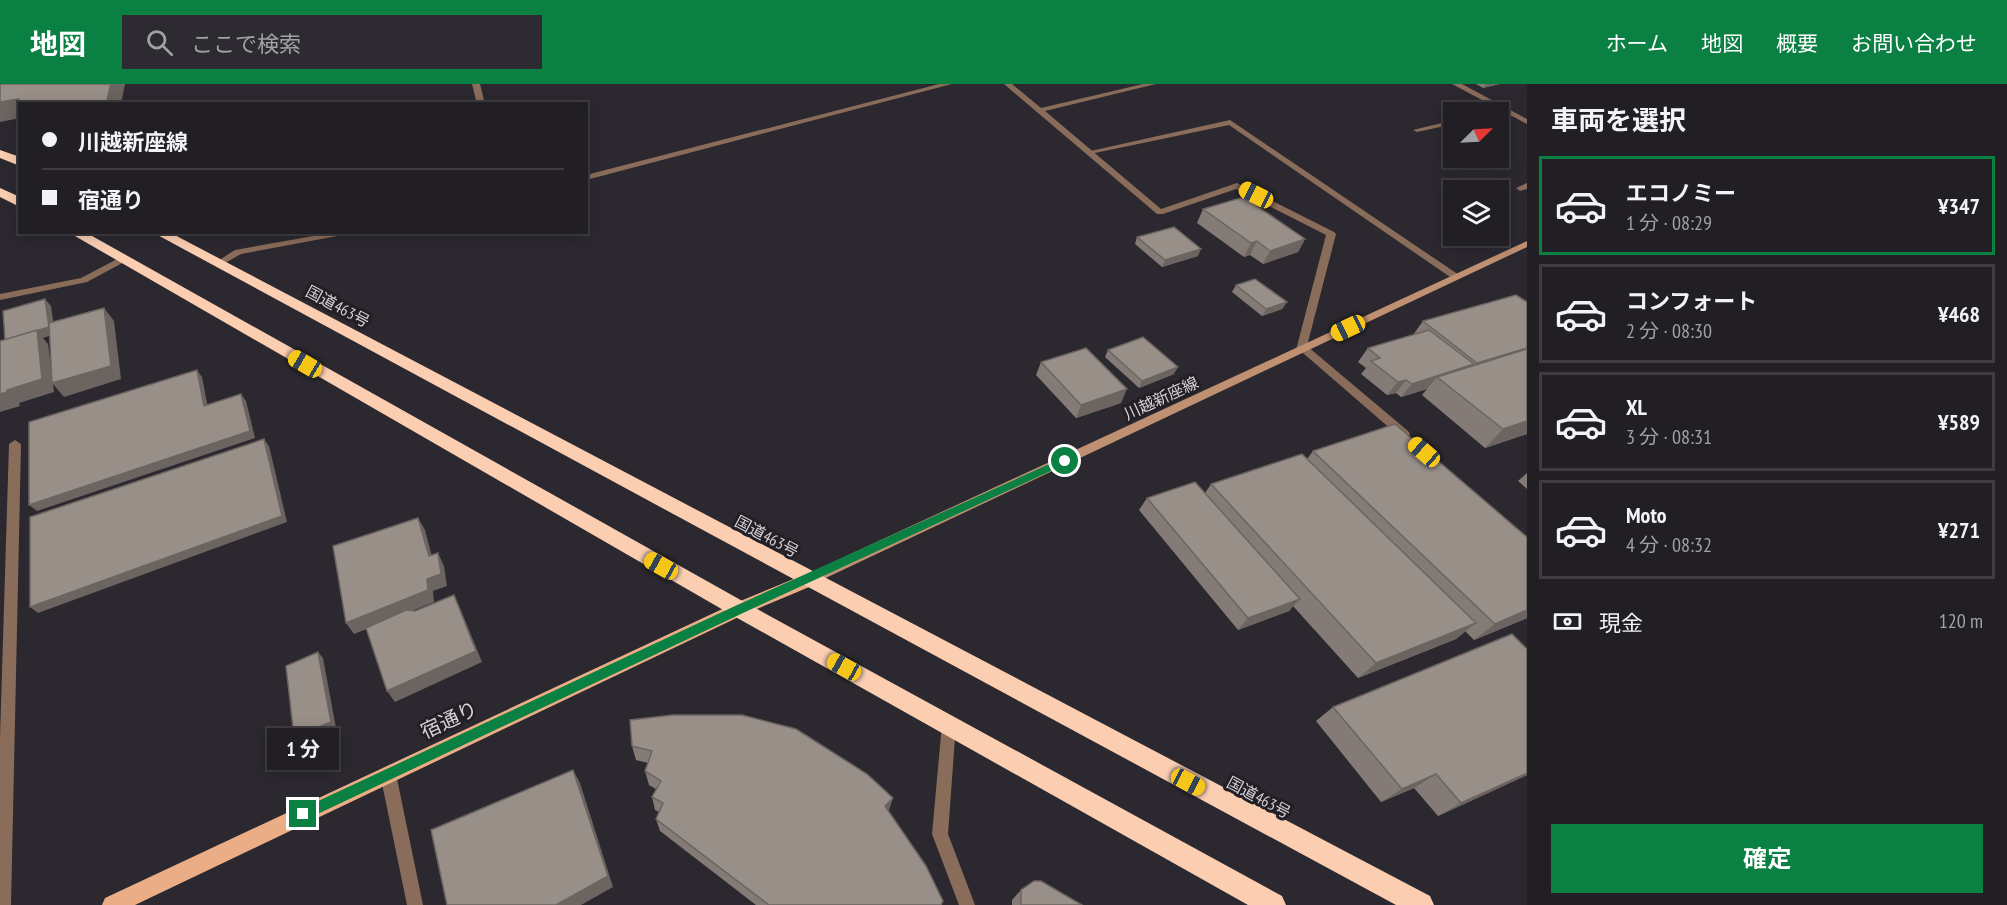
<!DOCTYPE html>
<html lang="ja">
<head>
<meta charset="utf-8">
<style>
	:root { --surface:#211e24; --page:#2d2b31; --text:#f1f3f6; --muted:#a2a2a6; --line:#3e3c41; --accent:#0b8043 }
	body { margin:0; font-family:"PT Sans Narrow","Noto Sans JP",sans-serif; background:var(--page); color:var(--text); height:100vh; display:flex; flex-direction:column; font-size:22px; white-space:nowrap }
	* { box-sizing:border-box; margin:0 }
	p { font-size:20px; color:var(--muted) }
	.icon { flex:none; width:33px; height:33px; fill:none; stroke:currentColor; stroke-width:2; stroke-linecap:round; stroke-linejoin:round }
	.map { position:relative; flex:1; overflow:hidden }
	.drawer { display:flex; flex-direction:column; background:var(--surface); width:480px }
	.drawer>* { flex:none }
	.banner { position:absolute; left:18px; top:18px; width:570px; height:132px; border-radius:0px; box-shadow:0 3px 15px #0003,0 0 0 2px var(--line); display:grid; align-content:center; height:132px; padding:0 24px; background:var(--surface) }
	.needle { width:39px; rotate:66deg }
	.fabs { position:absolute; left:1443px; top:18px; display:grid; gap:12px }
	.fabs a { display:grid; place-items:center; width:66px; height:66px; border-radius:0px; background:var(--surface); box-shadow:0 3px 15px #0003,0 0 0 2px var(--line); font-size:30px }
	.end { position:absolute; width:27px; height:27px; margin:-14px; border:8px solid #0b8043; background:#fff; box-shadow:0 0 0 3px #fff }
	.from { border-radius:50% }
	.bubble { position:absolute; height:42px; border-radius:0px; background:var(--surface); box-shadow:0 3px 15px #0003,0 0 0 2px var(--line); font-size:20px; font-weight:700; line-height:42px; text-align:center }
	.car { position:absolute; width:18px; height:36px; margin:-18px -9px; border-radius:8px; box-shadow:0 0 4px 2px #0007; background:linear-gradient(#f5c518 24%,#345 0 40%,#f5c518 0 76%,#345 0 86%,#f5c518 0) }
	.banner b { display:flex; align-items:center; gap:21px; height:57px; font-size:22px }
	.banner b+b { border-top:2px solid var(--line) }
	.banner i { width:15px; height:15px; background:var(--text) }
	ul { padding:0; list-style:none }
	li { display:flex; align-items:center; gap:18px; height:99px; margin:0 12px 9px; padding:0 12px; border:3px solid var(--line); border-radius:0px }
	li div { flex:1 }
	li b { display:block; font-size:22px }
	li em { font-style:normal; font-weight:700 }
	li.on { border-color:var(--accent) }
	li>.icon { width:54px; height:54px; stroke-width:1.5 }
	h2 { padding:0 24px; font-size:27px; line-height:72px }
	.pay { display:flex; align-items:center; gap:15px; height:66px; padding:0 24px; font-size:22px }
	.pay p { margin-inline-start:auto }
	.action { display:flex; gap:12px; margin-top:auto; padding:12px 24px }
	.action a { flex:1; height:69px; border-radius:0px; background:var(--accent); color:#fff; font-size:24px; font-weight:700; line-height:69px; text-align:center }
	header { display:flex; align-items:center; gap:36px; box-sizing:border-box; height:84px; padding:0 30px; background:var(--accent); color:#fff }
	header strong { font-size:28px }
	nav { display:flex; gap:33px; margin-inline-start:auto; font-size:21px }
	.search { width:420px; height:54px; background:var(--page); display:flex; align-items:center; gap:15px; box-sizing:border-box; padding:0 21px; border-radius:0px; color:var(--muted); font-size:22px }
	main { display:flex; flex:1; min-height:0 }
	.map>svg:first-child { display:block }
</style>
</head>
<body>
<header>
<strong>地図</strong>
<div class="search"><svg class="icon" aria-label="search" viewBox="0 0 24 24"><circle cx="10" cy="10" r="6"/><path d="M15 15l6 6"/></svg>ここで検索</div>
<nav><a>ホーム</a><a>地図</a><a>概要</a><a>お問い合わせ</a></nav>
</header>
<main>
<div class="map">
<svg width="1527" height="821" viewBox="0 0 1527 821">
	<rect width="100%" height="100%" fill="#2c2830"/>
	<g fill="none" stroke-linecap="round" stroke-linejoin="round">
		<!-- lane -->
		<g fill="#896c59" fill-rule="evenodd">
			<path d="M1230 36 1459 191V195H1453L1229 41 1090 70 1086 68Z"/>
			<path d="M1527 99V105L1520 107 1516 104Z"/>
		</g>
		<!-- street -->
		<g fill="#896c59" fill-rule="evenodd">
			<path d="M472 0H480L485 20H477Z"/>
			<path d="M939 0H952L586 96V91Z"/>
			<path d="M1004 0H1012L1041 24 1143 0H1156L1045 27 1161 125 1237 99 1334 148 1336 150 1307 262 1408 347 1410 350 1408 353H1400L1303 269 1297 268 1296 266 1326 151 1236 105 1163 130H1157Z"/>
			<path d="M1452 0H1462L1527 35V40Z"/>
			<path d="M1454 36V40L1417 48 1413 46Z"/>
			<path d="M336 148H359L241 170 218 183 213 180 235 166Z"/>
			<path d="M123 172 128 175 126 177 87 198 0 216V210L81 194Z"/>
			<path d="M15 356 21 360 11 821H0V653L9 360Z"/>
			<path d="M949 633 954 635 956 640 948 750 975 821H959L932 750 942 640 944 635Z"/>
			<path d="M388 683 393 685 396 690 423 821H407L380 690 383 685Z"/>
		</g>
		<!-- secondary -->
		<path fill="#c09072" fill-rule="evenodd" d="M1527 157V163L813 500 808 501 803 500 802 496 803 492Z"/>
		<!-- primary -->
		<path fill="#eaad85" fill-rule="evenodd" d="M808 489 814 491 816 496 814 501 745 530 135 821H102L105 814 733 520Z"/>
		<!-- highway -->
		<g fill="#fbceb2" fill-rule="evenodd">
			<path d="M0 66 20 73V82L0 74Z"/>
			<path d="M0 104 20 113V123L0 113Z"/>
			<path d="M68 148H85L746 519 1282 812 1286 821H1248L732 531Z"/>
			<path d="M152 148H169L1430 812 1434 821H1396Z"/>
		</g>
	</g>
	<!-- wall -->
	<g fill="#847b76">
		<path d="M1476 0H1500L1483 4Z"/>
		<path d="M1203 125 1305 155 1298 168 1263 180 1250 171 1244 173 1197 139Z"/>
		<path d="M1137 153 1198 172 1162 183 1135 160Z"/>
		<path d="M1236 201 1287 218 1282 225 1262 232 1232 208Z"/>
		<path d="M1527 218V350L1485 364 1422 311 1427 305 1401 313 1396 309 1387 311 1361 290 1366 284 1358 278 1368 264 1413 251 1423 237Z"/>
		<path d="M1108 266 1174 290 1139 304 1105 273Z"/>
		<path d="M1041 278 1121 319 1076 334 1036 291Z"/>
		<path d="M1313 367 1527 453V534L1474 556 1465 547 1456 555 1358 594 1293 522 1289 527 1238 546 1139 426 1147 414 1205 409 1211 400 1307 375Z"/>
		<path d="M1527 389V405L1518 397Z"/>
		<path d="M1527 565V691L1438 732 1414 704 1381 718 1316 637 1333 623Z"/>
		<path d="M632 662 888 727 941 821H756L660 747 656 735 659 728 655 726 652 713 656 705 649 701 645 687 648 679 636 676Z"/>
		<path d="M1021 806 1082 821H1012V816Z"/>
	</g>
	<!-- shaded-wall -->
	<g fill="#6b6460">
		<path d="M111 0H125L121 20H106Z"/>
		<path d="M1486 0H1500L1483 4Z"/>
		<path d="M19 15 20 34 0 38V18Z"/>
		<path d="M1305 155 1298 168 1263 180 1270 167Z"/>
		<path d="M1257 157 1250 171 1244 173 1251 159Z"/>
		<path d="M1201 165 1198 172 1162 183 1165 176Z"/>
		<path d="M45 215 51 222 55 250 43 254 48 260 53 299 104 224 114 237 121 295 64 313 53 300 54 308 19 319 20 322 0 328V310L12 264Z"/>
		<path d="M1287 218 1282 225 1262 232 1266 225Z"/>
		<path d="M1527 264V273L1465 292 1477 279Z"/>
		<path d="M1474 280 1462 293H1437L1427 305 1401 313 1412 300Z"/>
		<path d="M1178 283 1174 290 1139 304 1142 297Z"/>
		<path d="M197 286 202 293 209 329 204 322Z"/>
		<path d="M1406 296 1396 309 1387 311 1398 298Z"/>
		<path d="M1127 305 1121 319 1076 334 1081 321Z"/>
		<path d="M241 310 246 317 255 354 37 427 29 421Z"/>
		<path d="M1527 337V350L1485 364 1503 345Z"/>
		<path d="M264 355 269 362 287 438 38 529 30 523Z"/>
		<path d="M418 434 425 446 435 484 429 472Z"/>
		<path d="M438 469 444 482 447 502 433 507 434 518 354 550 346 539 427 495Z"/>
		<path d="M454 511 460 524 482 578 395 618 387 607Z"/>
		<path d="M1300 515 1289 527 1238 546 1248 534Z"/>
		<path d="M1527 526V534L1474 556 1495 540Z"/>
		<path d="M1476 539 1456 555 1358 594 1376 579Z"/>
		<path d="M318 568 323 574 336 644 300 659 294 653Z"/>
		<path d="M573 686 580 699 613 803 581 821H556Z"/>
		<path d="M1527 689V691L1438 732 1461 719Z"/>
		<path d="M1436 690 1414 704 1381 718 1402 705Z"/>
		<path d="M893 714 889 726 881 734 885 722Z"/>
	</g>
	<!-- building -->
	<g fill="#998f89" stroke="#6b6460" stroke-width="1.5">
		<path d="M0 0H111L106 20H20V33H19V15L0 18Z"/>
		<path d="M1244 113 1305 155 1270 167 1257 157 1251 159 1203 125Z"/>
		<path d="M1174 143 1201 165 1165 176 1137 153Z"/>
		<path d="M1255 195 1287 218 1266 225 1236 201Z"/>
		<path d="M1516 211 1527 218V264L1477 279 1423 237Z"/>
		<path d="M45 215 49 243 5 256 3 227Z"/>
		<path d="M104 224 111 282 52 299 49 239Z"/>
		<path d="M37 246 42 295 7 306V308L0 310V257Z"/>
		<path d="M1429 246 1474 280 1412 300 1406 296 1398 298 1371 277 1380 274 1368 264Z"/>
		<path d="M1143 253 1178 283 1142 297 1108 266Z"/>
		<path d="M1086 264 1127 305 1081 321 1041 278Z"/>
		<path d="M1527 265V337L1503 345 1437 293Z"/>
		<path d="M197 286 204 322 241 310 250 347 29 421V338Z"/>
		<path d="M1395 340 1527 453V526L1495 540 1313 367Z"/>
		<path d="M264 355 282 432 30 523V433Z"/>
		<path d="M1302 370 1476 539 1376 579 1211 400Z"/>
		<path d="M1195 398 1300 515 1248 534 1147 414Z"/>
		<path d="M418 434 429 472 438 469 441 490 427 495 428 506 346 539 333 462Z"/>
		<path d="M454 511 476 567 387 607 366 544 406 526 415 527Z"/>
		<path d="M1512 550 1527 565V689L1461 719 1436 690 1402 705 1333 623Z"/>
		<path d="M318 568 331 638 294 653 286 582Z"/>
		<path d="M673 631H742L796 645 867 690 893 714 885 722 926 782 943 817 941 821H769L656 735 663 719 652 713 661 697 645 687 652 667 632 662 630 636Z"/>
		<path d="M573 686 608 792 556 821H447L431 746Z"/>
		<path d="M1034 797H1041L1082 821H1021V806Z"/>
	</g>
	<!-- route -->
	<path fill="#0b8043" d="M1065 373 1070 377 1068 379 743 529 307 735H299V726L735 522Z"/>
	<g text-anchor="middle" stroke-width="6" stroke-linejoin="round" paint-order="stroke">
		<!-- street labels -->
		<g font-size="16" fill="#d5d2d7" stroke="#231f26">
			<text transform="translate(338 222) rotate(28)" y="6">国道463号</text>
			<text transform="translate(1161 314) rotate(-25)" y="6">川越新座線</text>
			<text transform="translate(767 452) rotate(28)" y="6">国道463号</text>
			<text transform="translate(1259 713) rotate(28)" y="6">国道463号</text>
		</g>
		<!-- near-street labels -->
		<g font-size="20" fill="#d5d2d7" stroke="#231f26">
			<text transform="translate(449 636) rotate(-25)" y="7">宿通り</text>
		</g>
	</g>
</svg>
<div class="fabs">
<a><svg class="needle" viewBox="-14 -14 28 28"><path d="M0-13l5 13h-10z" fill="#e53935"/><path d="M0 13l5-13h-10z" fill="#a2a2a6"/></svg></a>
<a><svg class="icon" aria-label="layers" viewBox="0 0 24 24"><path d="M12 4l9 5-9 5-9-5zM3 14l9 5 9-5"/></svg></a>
</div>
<i class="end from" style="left:1065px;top:377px"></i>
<i class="end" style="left:303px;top:730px"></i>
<div class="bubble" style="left:267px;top:644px;width:72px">1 分</div>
<i class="car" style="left:1256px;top:111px;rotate:297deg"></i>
<i class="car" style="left:1348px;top:244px;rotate:245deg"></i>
<i class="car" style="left:305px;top:280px;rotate:300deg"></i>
<i class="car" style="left:1424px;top:368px;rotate:311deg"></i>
<i class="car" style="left:661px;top:482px;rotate:299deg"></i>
<i class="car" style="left:844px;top:583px;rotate:299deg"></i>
<i class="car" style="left:1188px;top:698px;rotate:118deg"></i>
<div class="banner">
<b><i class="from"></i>川越新座線</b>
<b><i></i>宿通り</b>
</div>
</div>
<section class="drawer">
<h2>車両を選択</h2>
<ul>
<li class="on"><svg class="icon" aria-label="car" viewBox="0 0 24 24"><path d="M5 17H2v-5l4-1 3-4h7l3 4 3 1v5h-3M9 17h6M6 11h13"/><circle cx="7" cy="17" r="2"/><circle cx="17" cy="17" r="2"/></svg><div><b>エコノミー</b><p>1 分 · 08:29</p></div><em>¥347</em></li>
<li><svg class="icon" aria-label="car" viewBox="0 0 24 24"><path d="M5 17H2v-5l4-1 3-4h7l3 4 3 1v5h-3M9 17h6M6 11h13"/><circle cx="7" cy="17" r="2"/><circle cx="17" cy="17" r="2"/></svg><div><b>コンフォート</b><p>2 分 · 08:30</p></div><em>¥468</em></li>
<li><svg class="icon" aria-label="car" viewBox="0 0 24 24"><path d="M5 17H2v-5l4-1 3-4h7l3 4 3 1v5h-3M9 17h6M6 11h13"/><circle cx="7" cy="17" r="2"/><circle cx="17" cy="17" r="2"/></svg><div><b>XL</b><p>3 分 · 08:31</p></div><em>¥589</em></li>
<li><svg class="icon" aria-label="car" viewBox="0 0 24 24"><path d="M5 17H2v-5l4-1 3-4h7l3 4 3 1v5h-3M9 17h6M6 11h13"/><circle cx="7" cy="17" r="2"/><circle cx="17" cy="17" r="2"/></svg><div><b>Moto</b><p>4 分 · 08:32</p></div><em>¥271</em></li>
</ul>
<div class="pay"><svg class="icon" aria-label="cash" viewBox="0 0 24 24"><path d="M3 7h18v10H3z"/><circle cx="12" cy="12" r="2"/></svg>現金<p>120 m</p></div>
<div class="action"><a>確定</a></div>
</section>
</main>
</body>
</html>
